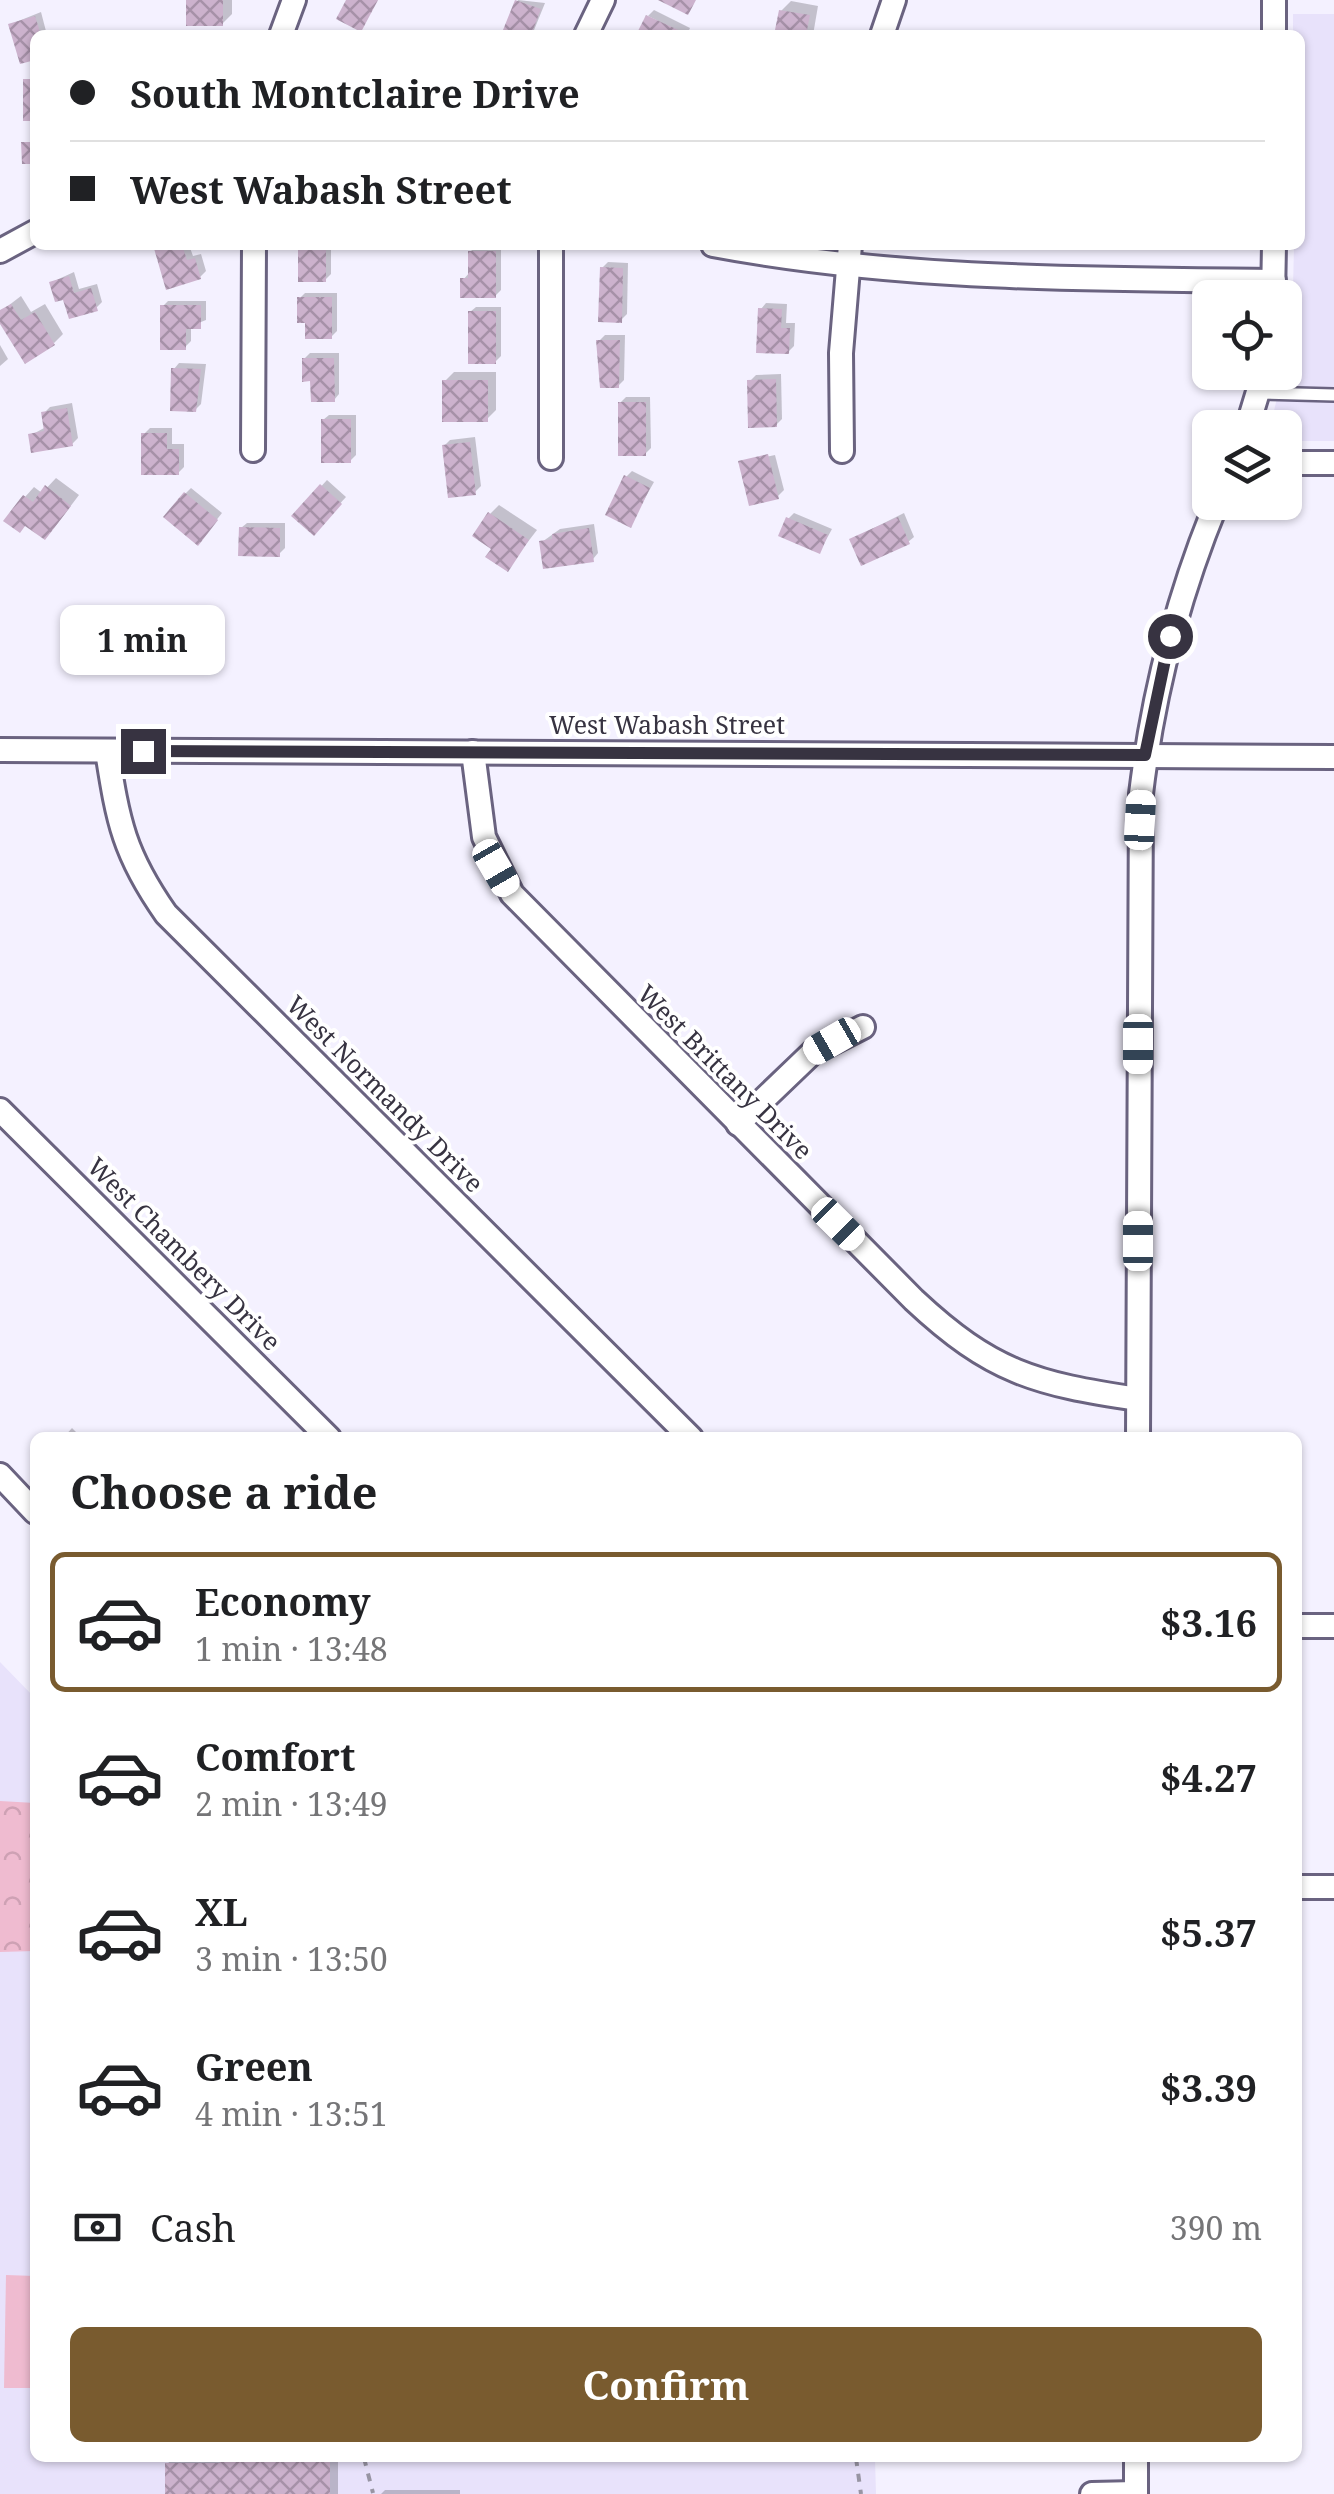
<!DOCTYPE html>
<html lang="en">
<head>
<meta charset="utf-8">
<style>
	:root { --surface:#fff; --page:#f6f6f6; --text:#202124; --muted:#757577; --line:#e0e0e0; --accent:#795b2f }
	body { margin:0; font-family:"Noto Serif",serif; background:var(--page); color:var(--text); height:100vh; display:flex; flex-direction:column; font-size:38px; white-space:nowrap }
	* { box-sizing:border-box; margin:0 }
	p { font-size:32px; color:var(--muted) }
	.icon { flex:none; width:55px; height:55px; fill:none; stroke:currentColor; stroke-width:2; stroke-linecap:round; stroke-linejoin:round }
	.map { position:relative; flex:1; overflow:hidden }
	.drawer { position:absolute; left:30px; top:1432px; width:1272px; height:1030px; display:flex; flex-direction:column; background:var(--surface); border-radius:15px; box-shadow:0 2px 8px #0004 }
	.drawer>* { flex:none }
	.guide { position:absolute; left:30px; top:30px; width:1275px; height:220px; border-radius:15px; box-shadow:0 2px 8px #0004; display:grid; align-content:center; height:220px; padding:0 40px; background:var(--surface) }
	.controls { position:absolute; left:1192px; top:280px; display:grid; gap:20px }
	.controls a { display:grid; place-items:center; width:110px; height:110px; border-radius:15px; background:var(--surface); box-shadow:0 2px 8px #0004; font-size:50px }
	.end { position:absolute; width:45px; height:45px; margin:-22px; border:12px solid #373341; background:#fff; box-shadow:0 0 0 5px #fff }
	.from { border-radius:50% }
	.bubble { position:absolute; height:70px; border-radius:15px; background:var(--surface); box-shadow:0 2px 8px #0004; font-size:32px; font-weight:700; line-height:70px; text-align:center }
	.car { position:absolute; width:30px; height:60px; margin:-30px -15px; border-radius:12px; box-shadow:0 0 8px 2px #0007; background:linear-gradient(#fff 24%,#345 0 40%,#fff 0 76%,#345 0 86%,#fff 0) }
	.guide b { display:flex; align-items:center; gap:35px; height:95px; font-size:38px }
	.guide b+b { border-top:2px solid var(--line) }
	.guide i { width:25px; height:25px; background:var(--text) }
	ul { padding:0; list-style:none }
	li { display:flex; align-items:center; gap:30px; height:140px; margin:0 20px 15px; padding:0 20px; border:5px solid transparent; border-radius:15px }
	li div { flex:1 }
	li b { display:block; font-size:38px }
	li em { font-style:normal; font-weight:700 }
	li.active { border-color:var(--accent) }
	li>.icon { width:90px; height:90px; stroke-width:1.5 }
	h2 { padding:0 40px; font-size:45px; line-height:120px }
	.pay { display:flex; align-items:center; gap:25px; height:110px; padding:0 40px; font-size:38px }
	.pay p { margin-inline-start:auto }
	.cta { display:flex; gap:20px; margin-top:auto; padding:20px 40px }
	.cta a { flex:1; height:115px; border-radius:15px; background:var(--accent); color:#fff; font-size:40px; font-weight:700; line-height:115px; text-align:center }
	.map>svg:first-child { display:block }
</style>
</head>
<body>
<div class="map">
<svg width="1334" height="2494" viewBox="0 0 1334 2494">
	<defs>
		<pattern id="park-crowns" width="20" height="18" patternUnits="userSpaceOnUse" patternTransform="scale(2.5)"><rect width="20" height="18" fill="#efbbd0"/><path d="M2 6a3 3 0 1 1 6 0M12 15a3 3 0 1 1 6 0" fill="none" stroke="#cea1b4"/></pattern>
		<pattern id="building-cross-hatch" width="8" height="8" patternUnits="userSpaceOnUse" patternTransform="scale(2.5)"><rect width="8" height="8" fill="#ccb2cd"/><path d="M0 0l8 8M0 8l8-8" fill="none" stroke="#a691a8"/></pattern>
	</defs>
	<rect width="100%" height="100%" fill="#f4f1ff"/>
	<!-- built -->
	<g fill="#e8e2fb">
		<path d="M1293 14H1334V441H1285V428H1270L1292 334 1294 245H1300V35H1293Z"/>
		<path d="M0 1662 35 1698V2458H875L876 2494H0Z"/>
	</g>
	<!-- park -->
	<path fill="url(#park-crowns)" d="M0 1801 35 1803V1951L0 1952Z"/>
	<!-- garden -->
	<path fill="#efbbd0" d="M6 2275 35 2276V2388H4Z"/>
	<!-- shadow -->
	<g fill="#0003">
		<path d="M188 0H232V14L222 24Z"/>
		<path d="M518 0 545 3 532 35H504Z"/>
		<path d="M791 1 818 6 813 35H777L781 11Z"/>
		<path d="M654 10 690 28 687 35 648 16Z"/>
		<path d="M41 12 47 35H35V57L11 24Z"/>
		<path d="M155 245H189L193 256 201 254 206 271 200 277Z"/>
		<path d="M300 245H331V274L325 280Z"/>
		<path d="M476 246H501V290L495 296 463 280 470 272V252Z"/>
		<path d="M608 262 628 263 627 314 621 320 602 268Z"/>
		<path d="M74 272 79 289 97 284 102 302 96 308 65 297 52 282Z"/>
		<path d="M305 293H337V331L331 337 308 321 300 298Z"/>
		<path d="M21 296 31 312 45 304 63 334 54 343 0 319V312Z"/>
		<path d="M168 301H206V320L191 326V341L185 347 163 306Z"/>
		<path d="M766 303 787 304 786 323H795L794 346 788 352 761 309Z"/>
		<path d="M476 307H501V356L495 362 470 312Z"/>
		<path d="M605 335H625L624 380 618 386 599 341Z"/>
		<path d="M0 345 8 359 0 366Z"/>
		<path d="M310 353H339V394L334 400 313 379 304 359Z"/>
		<path d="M179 363 206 364 201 404 195 410 174 369Z"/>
		<path d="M454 372H496V410L487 419 445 381Z"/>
		<path d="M781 374 782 419 776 425 750 381 756 375Z"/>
		<path d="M626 397H650L651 448 645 454 620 403Z"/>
		<path d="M72 403 78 438 72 444 31 435 46 427 44 413 50 407Z"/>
		<path d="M329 415H356V455L350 461 323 420Z"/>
		<path d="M150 428H172V444H184V467L178 473 144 434Z"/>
		<path d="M475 437 481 486 475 492 444 446 450 440Z"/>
		<path d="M775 455 784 490 778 496 741 462Z"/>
		<path d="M632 471 654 482 630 525 626 477Z"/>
		<path d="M56 478 79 495 54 528 25 497 34 487 42 493Z"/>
		<path d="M327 480 346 497 313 533 294 516Z"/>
		<path d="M191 488 222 513 203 537 185 494Z"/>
		<path d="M499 505 537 530 507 569 494 548 490 514Z"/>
		<path d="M794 513 832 529 820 551 788 519Z"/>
		<path d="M904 513 914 537 908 542 852 539Z"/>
		<path d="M247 523H285V548L279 554 241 528Z"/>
		<path d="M594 524 598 553 593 559 542 542 560 529Z"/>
		<path d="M72 1428 82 1438H63Z"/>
		<path d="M174 2458H338V2494H167V2464Z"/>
		<path d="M385 2490H460V2494H381Z"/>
	</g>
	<!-- building -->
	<g fill="url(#building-cross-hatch)">
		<rect x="186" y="0" width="37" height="26"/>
		<path d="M346 0H378L361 32 336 19Z"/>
		<path d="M515 0 541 9 531 35H501Z"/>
		<path d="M658 0H696L688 15Z"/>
		<path d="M779 10 810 15 806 35H774Z"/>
		<path d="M646 15 689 35H636Z"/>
		<path d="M35 16 41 35H35V60L20 64 8 24Z"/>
		<rect x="23" y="79" width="12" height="42"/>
		<path d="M21 142H35V164H22Z"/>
		<path d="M153 245H182L187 260 195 258 201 279 166 290Z"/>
		<rect x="298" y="245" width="28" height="37"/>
		<path d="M468 251H496V298H460V278H468Z"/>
		<path d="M600 267 623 268 622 323 598 322Z"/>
		<path d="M69 276 74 293 91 288 98 311 69 319 63 300 55 302 49 282Z"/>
		<path d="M297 297H332V339H305V323H297Z"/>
		<path d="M11 304 21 320 35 312 55 345 25 364 0 324V310Z"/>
		<path d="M160 305H201V329H186V350H160Z"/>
		<path d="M758 308 782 309 781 328H790L789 354 756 353Z"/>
		<rect x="468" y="311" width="28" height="53"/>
		<path d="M596 340H620L619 388H600Z"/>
		<path d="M302 358H334L335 402H311L310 381 302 382Z"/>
		<path d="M171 368 201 369 196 412 170 411Z"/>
		<path d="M776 379 777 427 748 428 747 380Z"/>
		<rect x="442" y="380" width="46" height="42"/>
		<rect x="618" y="402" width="28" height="54"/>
		<path d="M67 408 73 446 31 453 28 434 44 431 41 412Z"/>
		<rect x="321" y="419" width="30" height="44"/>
		<path d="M141 433H167V449H179V475H141Z"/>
		<path d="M470 442 476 495 448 498 442 445Z"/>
		<path d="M768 454 779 499 749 506 738 461Z"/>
		<path d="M624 475 650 488 631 528 605 515Z"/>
		<path d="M320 484 342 504 314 536 291 516Z"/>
		<path d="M45 485 71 506 45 540 25 526 20 533 3 521 23 495 33 502Z"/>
		<path d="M184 492 218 520 198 546 163 517Z"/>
		<path d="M488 512 529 540 508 572 485 557 491 549 472 536Z"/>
		<path d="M786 517 828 535 820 554 778 536Z"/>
		<path d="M898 517 910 544 861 566 849 539Z"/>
		<path d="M239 527 280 528V557L238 556Z"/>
		<path d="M589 528 594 562 543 569 539 541 552 539V534Z"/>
		<path d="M220 2458H330V2494H165V2463H220Z"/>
	</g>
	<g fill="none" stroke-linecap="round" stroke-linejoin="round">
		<defs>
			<path id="lane" d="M1258 393 1334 395"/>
			<g id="street">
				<path d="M281 35 294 0"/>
				<path d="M586 35 603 0"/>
				<path d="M882 35 894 0"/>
				<path d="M1274 35V0"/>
				<path d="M551 245V458"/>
				<path d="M713 245C899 280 1085 279 1274 281"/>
				<path d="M0 251 35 232"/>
				<path d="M1273 298 1274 245"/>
				<path d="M1247 428 1264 372"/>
				<path d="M253 450 254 245"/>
				<path d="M842 451 841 353 850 245"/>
				<path d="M1285 463H1334"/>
				<path d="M0 750 1334 757"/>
				<path d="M107 751C118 822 124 854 166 914L691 1438"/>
				<path d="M473 752 484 837 512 894 914 1300C991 1372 1035 1384 1138 1399"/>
				<path d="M0 1110 329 1438"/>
				<path d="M738 1124 812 1053 863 1027"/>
				<path d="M1138 1438 1141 794C1153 693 1178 596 1217 502"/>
				<path d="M0 1475 35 1512"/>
				<path d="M1298 1626H1334"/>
				<path d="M1298 1887H1334"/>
				<path d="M1136 2458V2494"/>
				<path d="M1092 2494 1136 2493"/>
			</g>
		</defs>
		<!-- lane casing -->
		<use href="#lane" stroke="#6a6380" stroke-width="16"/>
		<!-- street casing -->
		<use href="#street" stroke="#6a6380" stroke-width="28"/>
		<!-- path -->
		<g stroke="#9895a3" stroke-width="4" stroke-dasharray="8 8" stroke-linecap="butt">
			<path d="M364 2458 373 2493"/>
			<path d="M856 2458 861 2494"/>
		</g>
		<!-- lane -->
		<use href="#lane" stroke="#fff" stroke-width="11"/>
		<!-- street -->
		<use href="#street" stroke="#fff" stroke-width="22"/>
	</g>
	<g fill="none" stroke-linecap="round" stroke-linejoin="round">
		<!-- route -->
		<path stroke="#373341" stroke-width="12" d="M143 751 1145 755 1170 636"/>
	</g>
	<g text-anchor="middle" stroke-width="8" stroke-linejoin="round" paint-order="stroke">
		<!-- street labels -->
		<g font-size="25" fill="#373341" stroke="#fff">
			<text x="667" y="734">West Wabash Street</text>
			<text transform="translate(725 1072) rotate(45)" y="9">West Brittany Drive</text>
			<text transform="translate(385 1094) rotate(45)" y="9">West Normandy Drive</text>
			<text transform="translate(184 1254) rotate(45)" y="9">West Chambery Drive</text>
		</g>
	</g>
</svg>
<div class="controls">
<a><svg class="icon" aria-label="locate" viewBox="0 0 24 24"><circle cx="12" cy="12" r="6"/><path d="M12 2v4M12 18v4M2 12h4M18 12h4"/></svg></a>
<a><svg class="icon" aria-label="layers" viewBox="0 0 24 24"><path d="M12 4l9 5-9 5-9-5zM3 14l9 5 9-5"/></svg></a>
</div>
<i class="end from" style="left:1170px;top:636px"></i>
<i class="end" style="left:143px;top:751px"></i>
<div class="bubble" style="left:60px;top:605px;width:165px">1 min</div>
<i class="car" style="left:1140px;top:820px;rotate:3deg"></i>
<i class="car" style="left:496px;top:868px;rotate:150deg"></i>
<i class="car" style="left:832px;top:1041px;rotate:240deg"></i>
<i class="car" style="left:1138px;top:1044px;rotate:180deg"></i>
<i class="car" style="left:838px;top:1224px;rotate:135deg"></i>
<i class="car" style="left:1138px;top:1241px;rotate:0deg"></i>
<div class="guide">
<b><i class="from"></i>South Montclaire Drive</b>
<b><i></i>West Wabash Street</b>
</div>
<section class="drawer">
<h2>Choose a ride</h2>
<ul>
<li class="active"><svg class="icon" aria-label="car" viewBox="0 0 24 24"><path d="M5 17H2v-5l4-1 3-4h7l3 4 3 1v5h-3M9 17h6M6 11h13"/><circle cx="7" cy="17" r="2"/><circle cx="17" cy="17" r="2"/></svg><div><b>Economy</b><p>1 min · 13:48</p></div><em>$3.16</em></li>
<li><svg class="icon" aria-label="car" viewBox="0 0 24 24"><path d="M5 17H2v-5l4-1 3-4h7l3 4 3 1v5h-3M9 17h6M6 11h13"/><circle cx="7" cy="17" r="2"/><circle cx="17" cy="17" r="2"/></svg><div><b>Comfort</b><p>2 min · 13:49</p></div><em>$4.27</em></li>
<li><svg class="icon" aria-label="car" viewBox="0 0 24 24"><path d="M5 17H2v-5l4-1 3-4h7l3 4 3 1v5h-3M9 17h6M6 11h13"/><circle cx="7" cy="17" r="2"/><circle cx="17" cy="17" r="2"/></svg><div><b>XL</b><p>3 min · 13:50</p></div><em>$5.37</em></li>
<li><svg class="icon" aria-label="car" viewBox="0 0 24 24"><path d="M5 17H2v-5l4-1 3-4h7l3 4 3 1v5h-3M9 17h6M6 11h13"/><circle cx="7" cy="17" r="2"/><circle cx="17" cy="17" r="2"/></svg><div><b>Green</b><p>4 min · 13:51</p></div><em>$3.39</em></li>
</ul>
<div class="pay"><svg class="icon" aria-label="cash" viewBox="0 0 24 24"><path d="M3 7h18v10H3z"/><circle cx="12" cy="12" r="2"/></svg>Cash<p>390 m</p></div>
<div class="cta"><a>Confirm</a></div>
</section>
</div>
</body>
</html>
